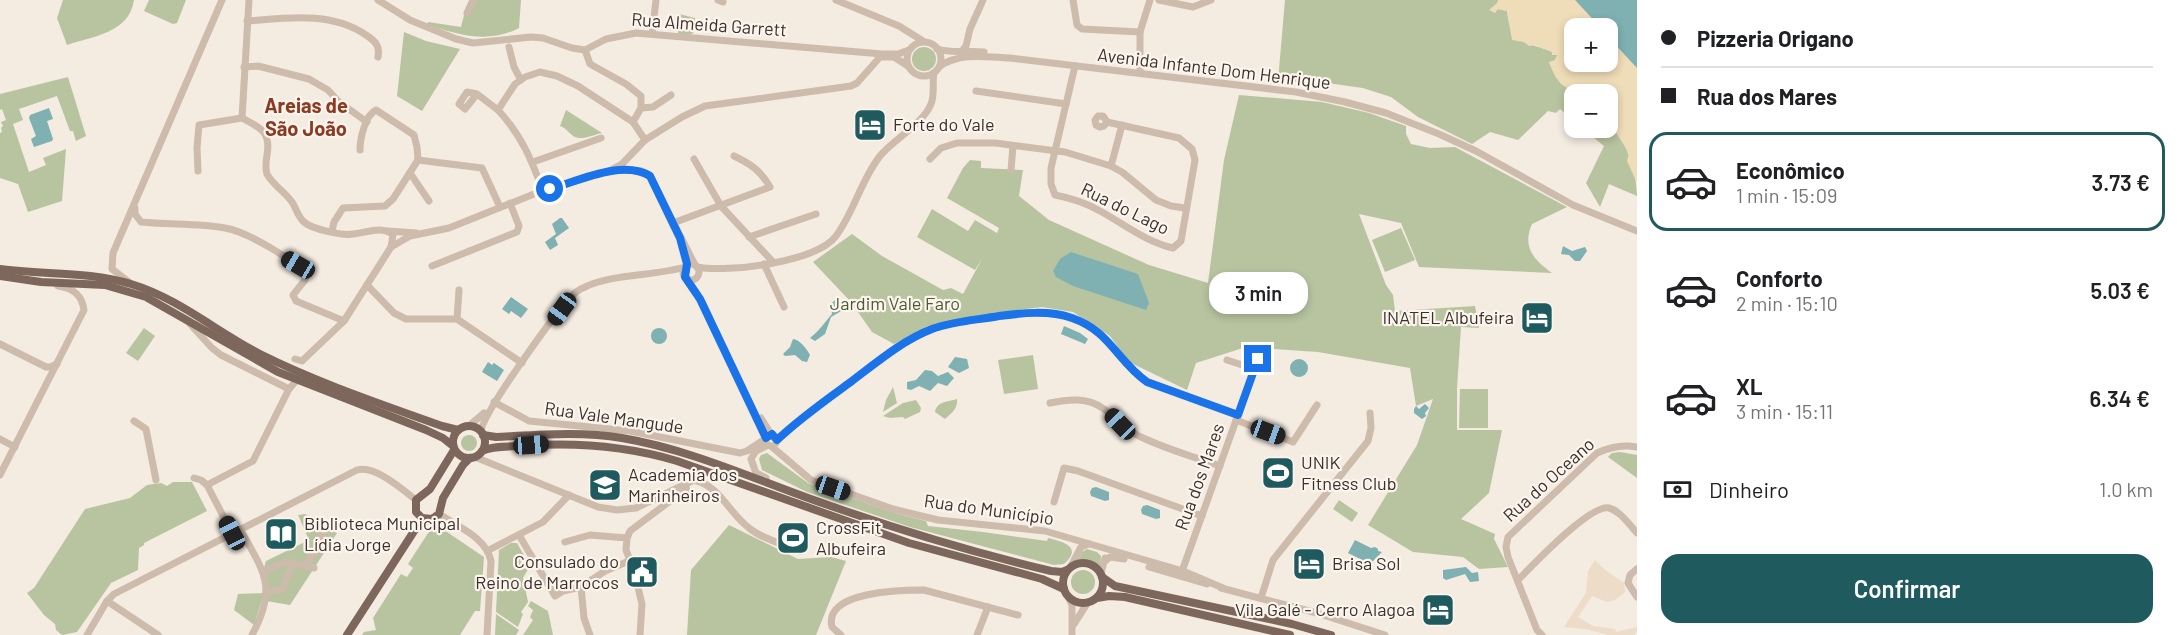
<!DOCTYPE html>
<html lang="pt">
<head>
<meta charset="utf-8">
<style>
	:root { --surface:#fff; --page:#f6f6f6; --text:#202124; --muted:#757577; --line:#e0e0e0; --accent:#1f5a5e }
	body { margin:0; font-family:Barlow,sans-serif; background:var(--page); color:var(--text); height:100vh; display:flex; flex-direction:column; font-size:22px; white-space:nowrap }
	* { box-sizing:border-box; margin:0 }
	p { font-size:20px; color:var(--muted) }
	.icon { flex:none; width:33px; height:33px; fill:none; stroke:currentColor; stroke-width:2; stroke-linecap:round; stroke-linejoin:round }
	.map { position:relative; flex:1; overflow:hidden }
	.details { display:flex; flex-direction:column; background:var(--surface); width:540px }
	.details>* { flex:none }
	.top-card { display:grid; align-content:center; height:132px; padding:0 24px; background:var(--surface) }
	.tools { position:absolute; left:1564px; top:18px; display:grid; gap:12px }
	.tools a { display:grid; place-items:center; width:54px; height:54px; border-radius:12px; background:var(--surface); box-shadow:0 3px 9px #0003; font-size:30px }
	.end { position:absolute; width:27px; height:27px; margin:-14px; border:8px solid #1a73e8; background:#fff; box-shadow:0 0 0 3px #fff }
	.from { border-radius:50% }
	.bubble { position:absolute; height:42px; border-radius:18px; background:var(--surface); box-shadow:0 3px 9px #0003; font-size:20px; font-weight:600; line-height:42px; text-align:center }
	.car { position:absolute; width:18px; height:36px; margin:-18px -9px; border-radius:8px; box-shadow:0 0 4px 2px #0007; background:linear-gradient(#222 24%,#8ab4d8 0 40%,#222 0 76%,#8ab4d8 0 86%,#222 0) }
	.top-card b { display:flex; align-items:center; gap:21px; height:57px; font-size:22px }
	.top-card b+b { border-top:2px solid var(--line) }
	.top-card i { width:15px; height:15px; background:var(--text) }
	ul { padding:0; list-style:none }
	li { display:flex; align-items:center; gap:18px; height:99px; margin:0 12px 9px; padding:0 12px; border:3px solid transparent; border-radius:18px }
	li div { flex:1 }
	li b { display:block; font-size:22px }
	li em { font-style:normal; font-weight:600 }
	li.on { border-color:var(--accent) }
	li>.icon { width:54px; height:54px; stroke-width:1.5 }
	.pay { display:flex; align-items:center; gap:15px; height:66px; padding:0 24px; font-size:22px }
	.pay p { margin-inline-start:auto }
	.cta { display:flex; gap:12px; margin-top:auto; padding:12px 24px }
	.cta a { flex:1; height:69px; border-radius:18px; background:var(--accent); color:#fff; font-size:24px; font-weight:600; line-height:69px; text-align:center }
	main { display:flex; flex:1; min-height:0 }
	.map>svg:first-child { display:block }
</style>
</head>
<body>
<main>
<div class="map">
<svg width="1637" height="635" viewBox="0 0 1637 635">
	<rect width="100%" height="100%" fill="#f4ebe1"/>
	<!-- green -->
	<g fill="#b8c4a0">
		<path d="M63 0H134C129 33 94 36 67 45L57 18Z"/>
		<path d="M149 0H186L177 23 173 24 144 11Z"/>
		<path d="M476 0H521L519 28C489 44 457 35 427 24L428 22 461 27 464 15H468Z"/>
		<path d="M1285 0H1498V9L1507 11C1511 50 1531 40 1558 55L1555 60 1559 79 1565 86 1584 87 1586 94H1575V122L1560 109 1556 113 1548 111 1518 140 1490 132 1472 144 1418 117 1391 97 1363 88 1327 83 1278 81Z"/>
		<path d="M679 14 695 18 694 32 692 34H678Z"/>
		<path d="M404 32 426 41 460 49 422 111 397 96Z"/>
		<circle cx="924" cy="59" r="12"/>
		<path d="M68 77 86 136 76 141 73 131H70L57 96 19 109 23 120 13 124 29 172 46 165 43 158 66 149 62 201 28 212 18 184 0 178V133L2 132 1 128 3 126 1 122 6 120 2 109 0 110V94Z"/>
		<path d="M1239 95 1322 102 1369 113 1406 126V134L1411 144 1430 148 1455 147 1567 207 1532 224C1522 247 1533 259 1552 273L1419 267 1401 223 1359 214 1386 285 1393 295 1395 311 1475 306 1479 328 1461 327 1457 388V430H1502L1489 493 1461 519 1495 534 1494 539 1508 567 1479 569 1463 557 1413 552 1368 525 1417 445 1433 399 1416 406 1410 368 1318 352 1246 347 1196 363 1187 390 1129 362 1110 336 1073 312 1042 307 988 314 950 323 928 326 894 344 872 332 851 302 813 262 852 234 882 256 943 290 951 288 963 294 982 259 975 270 917 237 932 209 968 231 975 220 997 233 999 228 947 198 963 168 970 160 981 161V168L1023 170 1019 196 1049 220 1149 265 1208 283 1224 160Z"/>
		<path d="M566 110 602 133C592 135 580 142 572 135 567 131 566 128 560 126Z"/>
		<path d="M1582 128H1604L1605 130 1613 128C1628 143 1637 176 1637 196L1609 184 1600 207 1586 183 1604 146Z"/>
		<path d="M1401 228 1415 260 1385 272 1372 240Z"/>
		<path d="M144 328 155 336 138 361 126 353Z"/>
		<path d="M1033 355 1038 389 1004 394 998 360Z"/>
		<path d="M893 387 897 403 883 412 886 400Z"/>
		<path d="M1460 389H1488V428H1459Z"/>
		<path d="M957 399C958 408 952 413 945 419L935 412C937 401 948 402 957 399Z"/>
		<path d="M916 400 921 408 920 412 905 419 903 417 890 418 883 416 903 403Z"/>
		<circle cx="469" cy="443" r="8"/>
		<path d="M1620 452 1637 455V478L1608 457 1612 453Z"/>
		<path d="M767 453 808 483 898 514 926 521 928 526 983 532 1047 541 1048 538C1064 542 1083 547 1064 564L1054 565 910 527 807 492 762 470 759 459 761 455Z"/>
		<path d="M173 482H192L207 511 144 543V545L139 548 138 570 111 583 77 632 62 635 56 630 55 624 44 615 27 593 34 588 85 509 130 498 147 485 161 483 167 486Z"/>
		<path d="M1339 500 1358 513 1352 522 1333 509Z"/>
		<path d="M305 514 337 533 290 605 266 601 263 571 266 561 309 540 298 515Z"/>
		<path d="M729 525 798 559 831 557 846 561 816 635H687L691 570Z"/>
		<path d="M438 526 484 557 480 611H475L460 635H362L364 632 376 630 373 618 401 574 407 577 413 568 408 564 432 527Z"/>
		<path d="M511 543H517L530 566 523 578 528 602 521 612 523 614 518 627 496 612 499 550Z"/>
		<path d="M1087 549 1097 552 1101 556 1100 567 1089 560 1078 561 1082 552Z"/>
		<circle cx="1083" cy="582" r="12"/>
		<path d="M264 593 254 625 234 610 238 594Z"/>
		<path d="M531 601 548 611 553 635H523L533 620 530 617 533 610 528 606Z"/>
		<path d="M496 614 519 630 516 635H495Z"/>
	</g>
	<!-- sand -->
	<path fill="#efdcb8" d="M1498 0H1575L1601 28H1575V62H1608V37L1637 68V183L1627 161 1629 153 1613 128 1605 130 1604 128H1608V94H1586L1583 87C1579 88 1571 89 1567 88 1558 84 1552 71 1549 62L1555 60 1557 55H1552V52L1535 45 1529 46 1524 42 1512 40 1507 11 1498 9 1495 13 1489 10 1497 3Z"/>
	<!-- plaza -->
	<path fill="#ecdcc8" d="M1595 560 1605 570 1624 583 1625 592 1615 600 1607 602 1592 596 1578 617 1593 626 1615 629 1616 632 1637 627V632L1634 635H1609L1585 629 1564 627 1586 593 1588 571Z"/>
	<!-- water -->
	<g fill="#7fb0b2">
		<path d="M1575 0H1637V68L1608 37V28H1601Z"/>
		<path d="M49 108 53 119 47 121 53 139 52 141 34 147 31 139 36 136 29 118 30 115Z"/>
		<path d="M560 218H562L569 228 555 238 558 245 550 250 545 242 556 234 552 224Z"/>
		<path d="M1563 246 1572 251 1585 247 1587 251 1580 261H1575L1569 255 1561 254Z"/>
		<path d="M1071 252 1138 274 1149 303 1146 310 1073 286 1056 277 1053 271 1060 259Z"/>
		<path d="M511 297 528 309 521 318 511 311 509 314 502 309Z"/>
		<path d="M835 300 843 306V310L831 317 825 334 815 341 810 338C819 331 825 322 832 314L831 304Z"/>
		<path d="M1064 326 1080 333 1088 339 1085 344 1061 334Z"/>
		<circle cx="659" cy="336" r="8"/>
		<path d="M793 339C799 339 807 349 810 355L807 362 802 361 795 355 785 356 783 354 790 347Z"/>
		<path d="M955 357 967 359 969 368 959 373 948 367Z"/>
		<circle cx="1299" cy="368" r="9"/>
		<path d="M488 362 492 365 494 363 504 370 497 381 482 372Z"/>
		<path d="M925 370 932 371 938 376 948 372 954 378 947 386 938 383 930 391 919 386 911 390 907 389V382L916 380Z"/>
		<path d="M1425 404 1429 408 1425 413 1426 416 1422 419 1414 413V409L1416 406 1419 409Z"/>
		<path d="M1096 487 1109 492V500L1105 501 1091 496 1090 492 1092 488Z"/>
		<path d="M1147 505 1160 510V518L1156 519 1142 514 1141 510 1143 506Z"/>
		<path d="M1355 540 1371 548 1375 547 1378 549V551L1382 552 1370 564 1367 563 1365 566 1360 564V559L1348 553Z"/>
		<path d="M1466 567 1472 573 1478 572 1479 581 1470 582 1465 574 1446 580 1443 578V570Z"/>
	</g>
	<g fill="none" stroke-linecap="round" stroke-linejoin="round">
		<!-- minor -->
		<g stroke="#cdbbac" stroke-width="7">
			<path d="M249 0 242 118C261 128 271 132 267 155 266 161 265 168 267 174 272 184 285 192 292 202 296 208 298 217 304 222 312 229 342 236 353 234 366 233 382 225 393 235L391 247"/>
			<path d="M378 0 410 20 456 39 473 43 531 37 543 38 572 48 585 50 606 39 636 33 882 54H898L909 50"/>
			<path d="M718 0 723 2"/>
			<path d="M836 0 899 26 923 41"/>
			<path d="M1073 0 1077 25 1082 29 1140 32"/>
			<path d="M1159 0 1193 7 1211 0"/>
			<path d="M467 13 473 0"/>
			<path d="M247 21C287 18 331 11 366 35 375 41 380 45 378 57"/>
			<path d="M652 34 656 0"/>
			<circle cx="924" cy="59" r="17"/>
			<path d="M509 47 514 67 521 80"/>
			<path d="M937 49C953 54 968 50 984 52"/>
			<path d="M585 50 590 64 626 84 641 96V108L633 122"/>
			<path d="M962 51 966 46 970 29 983 0"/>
			<path d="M940 66C961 52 986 57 1010 58L1296 92 1345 102 1386 113 1439 134 1476 151 1573 205 1637 231"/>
			<path d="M1075 66 1051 168V184L1055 195C1071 198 1086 203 1100 211 1124 224 1146 242 1173 248L1181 241 1195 160 1192 149 1179 138 1107 122 1103 116H1098L1095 120 1096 125 1100 127 1104 126 1107 122"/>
			<path d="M244 67 258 66 309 79 328 90 339 102 367 122"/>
			<path d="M1140 73V32L1150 0"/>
			<path d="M976 91 1066 104"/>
			<path d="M477 94 465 109 459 104 467 92 477 94 498 110"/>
			<path d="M641 108 653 107 671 95"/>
			<path d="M694 159 721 206 773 262"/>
			<path d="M930 159 941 148 957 143H995L1065 152 1111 166 1122 172 1156 200 1171 206 1185 208"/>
			<path d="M418 160 482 168 500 207"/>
			<path d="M533 162 601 138"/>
			<path d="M1111 166 1122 125"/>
			<path d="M615 170 642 171 650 176 695 265"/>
			<path d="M1011 170 1013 146"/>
			<path d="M198 171 197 148 199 125 242 118"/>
			<path d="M410 173 429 201"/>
			<path d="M543 191C531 159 522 136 498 110L515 84 525 77 540 72 557 76 578 86 633 122 645 140"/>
			<path d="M135 208V214L141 222C169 225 198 223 225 228 246 231 290 258 306 273L305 280 293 295 296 301 344 321"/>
			<path d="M673 223 770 187C761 171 751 164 734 156"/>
			<path d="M332 231 334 222 343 208 385 206 393 199 418 160 417 147 414 135 376 110C365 115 360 139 360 150"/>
			<path d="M388 231 416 233"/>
			<path d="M749 237 816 214"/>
			<path d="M764 264 784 307"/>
			<circle cx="691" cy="272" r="8"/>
			<path d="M432 266 517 232 519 226 510 203"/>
			<path d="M697 267C728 273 817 262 836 236 854 212 861 180 880 156 894 139 923 124 931 104 935 95 932 83 934 73"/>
			<path d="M688 279 702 302 766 438"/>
			<path d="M129 282 112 269 113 253 222 0"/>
			<path d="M367 285 394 313 406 319H457L522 363"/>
			<path d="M457 319 459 290"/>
			<path d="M190 324 212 348 221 355 289 389"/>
			<path d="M0 344 46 367H51L57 364"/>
			<path d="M295 359 302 361 344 321 391 247 410 236 449 228 539 192 609 171 622 164 645 140 682 117 705 106 851 86 857 83 880 57H894L908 66"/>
			<path d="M1227 360 1254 369"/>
			<path d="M494 402 529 421 630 431 740 453 747 451 765 439"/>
			<path d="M1050 403C1069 399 1088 397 1104 409 1117 417 1126 431 1141 437 1166 449 1194 457 1220 466"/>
			<path d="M761 418 771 434 776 438V443"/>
			<path d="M1236 420 1293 442 1317 405"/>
			<path d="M134 421 146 429 156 480"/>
			<path d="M469 426 484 413"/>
			<path d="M481 432C481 415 555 314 570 298 574 293 580 289 585 287 611 274 655 276 685 267"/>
			<path d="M0 439 15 447"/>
			<path d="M777 440C801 418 829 398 856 378 880 361 904 340 932 329 954 321 977 320 999 316 1022 313 1049 310 1072 318 1111 332 1117 361 1147 382L1238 415"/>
			<path d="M771 446 811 480 893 509 938 520 1045 531 1183 571 1223 588"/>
			<path d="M475 457 598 507 617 510 636 508 694 480C720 486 729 513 749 528 762 539 784 544 800 551"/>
			<path d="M0 475 84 310C82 295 73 288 58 286"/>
			<path d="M194 478 201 480 207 485 232 533"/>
			<path d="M766 478 756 473 751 459 756 451 768 445"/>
			<path d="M207 485 253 461 289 389 296 381"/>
			<path d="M1054 502 1064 468 1078 471 1202 516"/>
			<path d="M439 514C458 527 486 537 491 561L487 635"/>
			<path d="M240 529C264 572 278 587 252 635"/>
			<path d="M519 535 555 596 563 591 581 587 605 571 629 561"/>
			<path d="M565 542 590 535 627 538"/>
			<path d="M489 550 543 522 569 495"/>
			<path d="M1105 561 1110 557 1124 559"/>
			<path d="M304 566 321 545 317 544 324 533 308 525"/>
			<path d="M1071 566 1081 547 1089 544"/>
			<path d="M1149 567 1207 584"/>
			<path d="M1637 569 1630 575 1628 583 1637 597"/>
			<path d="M263 571 287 562 292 563"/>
			<path d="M1101 573 1105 558"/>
			<path d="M1181 574 1258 359"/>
			<path d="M1518 580C1533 565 1590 504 1609 508 1620 511 1629 524 1637 533"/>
			<path d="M581 587 584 618 590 635"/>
			<path d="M1221 588 1317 613 1385 635"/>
			<path d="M267 592 283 589 292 563 314 568"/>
			<path d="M1068 596 1072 605V635"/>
			<path d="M1261 598 1273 560 1368 441 1371 428 1370 413"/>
			<path d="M107 601 158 635"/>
			<path d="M1074 624 1088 602"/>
			<path d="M87 635 107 601 114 594 357 470C375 465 402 489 416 500"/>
			<path d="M640 635 642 604 634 571 626 550 627 538 630 531 678 495 687 491 685 483"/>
			<path d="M841 635 832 627C823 591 902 590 924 590L1018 615"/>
			<path d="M977 635 988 607"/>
			<path d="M1542 635 1537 630 1508 557 1506 547 1508 537 1597 453C1610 447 1622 444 1637 447"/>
		</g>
		<!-- major -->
		<g stroke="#7d675c" stroke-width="8">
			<path d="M0 269C43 275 89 271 131 284 178 298 217 332 260 354 318 383 381 404 442 426L458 430"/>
			<path d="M0 276 41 282 105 285 146 297 278 372 426 430 443 438 453 446"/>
			<circle cx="469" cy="442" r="16"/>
			<path d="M483 435 496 437C537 435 581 431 622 438 693 450 758 481 825 504 899 530 975 553 1051 571L1062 572 1067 570"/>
			<path d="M454 450 430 489 416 500V512L422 518 432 519 439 514 443 498 463 465 470 458"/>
			<path d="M482 451C494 445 510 447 523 446 576 442 626 446 677 461L909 543 1042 579 1064 589"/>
			<circle cx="1083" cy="583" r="20"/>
			<path d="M1102 577 1115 586 1292 624 1331 635"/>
			<path d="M1097 598 1109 596 1125 597 1290 635"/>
			<path d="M347 635 418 525 429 520"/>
		</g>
	</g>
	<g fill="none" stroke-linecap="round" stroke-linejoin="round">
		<!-- route -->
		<path stroke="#1a73e8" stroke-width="8" d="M550 189C578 181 623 159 650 176L680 238 687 264 685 277 700 299 766 438 772 434 777 440C800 418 826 400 852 381 877 362 903 340 932 329 954 321 977 320 999 316 1022 313 1049 310 1072 318 1110 331 1117 361 1147 382L1238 415 1258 359"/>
	</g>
	<!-- icons -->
	<defs>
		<symbol id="hotel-square" viewBox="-11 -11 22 22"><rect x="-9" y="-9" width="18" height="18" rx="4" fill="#1f5a5e" stroke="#fbf5ee"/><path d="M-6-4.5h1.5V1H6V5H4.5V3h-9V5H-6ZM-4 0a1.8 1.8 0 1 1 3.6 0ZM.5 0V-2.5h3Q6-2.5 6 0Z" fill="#fff"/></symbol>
		<symbol id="stadium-square" viewBox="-11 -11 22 22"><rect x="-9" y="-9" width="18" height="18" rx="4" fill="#1f5a5e" stroke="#fbf5ee"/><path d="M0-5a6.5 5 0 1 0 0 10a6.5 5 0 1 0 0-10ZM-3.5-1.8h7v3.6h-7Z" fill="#fff"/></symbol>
		<symbol id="school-square" viewBox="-11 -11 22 22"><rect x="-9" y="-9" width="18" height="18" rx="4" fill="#1f5a5e" stroke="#fbf5ee"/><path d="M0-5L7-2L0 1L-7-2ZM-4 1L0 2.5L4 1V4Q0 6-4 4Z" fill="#fff"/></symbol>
		<symbol id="library-square" viewBox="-11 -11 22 22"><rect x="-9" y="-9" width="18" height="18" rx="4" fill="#1f5a5e" stroke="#fbf5ee"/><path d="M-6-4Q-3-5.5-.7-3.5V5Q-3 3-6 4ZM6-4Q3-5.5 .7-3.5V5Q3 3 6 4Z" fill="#fff"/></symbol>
		<symbol id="civic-square" viewBox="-11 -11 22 22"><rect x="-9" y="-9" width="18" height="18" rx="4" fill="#1f5a5e" stroke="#fbf5ee"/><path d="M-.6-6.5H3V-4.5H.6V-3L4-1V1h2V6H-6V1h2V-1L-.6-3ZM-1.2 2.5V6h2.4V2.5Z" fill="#fff"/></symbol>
	</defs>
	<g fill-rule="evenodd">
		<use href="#hotel-square" x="851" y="106" width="38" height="38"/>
		<use href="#hotel-square" x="1518" y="299" width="38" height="38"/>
		<use href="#stadium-square" x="1259" y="454" width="38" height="38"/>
		<use href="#school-square" x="586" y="466" width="38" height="38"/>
		<use href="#library-square" x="262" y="515" width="38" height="38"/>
		<use href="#stadium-square" x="774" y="519" width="38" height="38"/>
		<use href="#hotel-square" x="1290" y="545" width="38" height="38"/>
		<use href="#civic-square" x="623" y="553" width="38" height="38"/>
		<use href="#hotel-square" x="1419" y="591" width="38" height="38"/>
	</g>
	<g text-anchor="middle" stroke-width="4.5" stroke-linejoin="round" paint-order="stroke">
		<!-- street labels -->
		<g font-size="18" fill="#3b302b" stroke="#fbf5ee">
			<text transform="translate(709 25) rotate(4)" y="6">Rua Almeida Garrett</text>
			<text transform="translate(1214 69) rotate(7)" y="6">Avenida Infante Dom Henrique</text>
			<text transform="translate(1125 209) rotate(26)" y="6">Rua do Lago</text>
			<text transform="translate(614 418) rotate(8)" y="6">Rua Vale Mangude</text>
			<text transform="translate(1200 477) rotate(-70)" y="6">Rua dos Mares</text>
			<text transform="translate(1549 480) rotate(-42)" y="6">Rua do Oceano</text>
			<text transform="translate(989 510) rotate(8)" y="6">Rua do Município</text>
		</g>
		<!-- poi labels -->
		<g font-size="18" fill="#3b302b" stroke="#fbf5ee" text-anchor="start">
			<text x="893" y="131">Forte do Vale</text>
			<text x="1514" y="324" text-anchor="end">INATEL Albufeira</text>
			<text x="1301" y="469">UNIK<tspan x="1301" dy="21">Fitness Club</tspan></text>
			<text x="628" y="481">Academia dos<tspan x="628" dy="21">Marinheiros</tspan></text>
			<text x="304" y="530">Biblioteca Municipal<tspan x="304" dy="21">Lídia Jorge</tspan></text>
			<text x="816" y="534">CrossFit<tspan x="816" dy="21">Albufeira</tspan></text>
			<text x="619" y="568" text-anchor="end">Consulado do<tspan x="619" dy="21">Reino de Marrocos</tspan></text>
			<text x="1332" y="570">Brisa Sol</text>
			<text x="1415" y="616" text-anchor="end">Vila Galé - Cerro Alagoa</text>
		</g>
		<!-- park labels -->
		<g font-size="18" fill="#4a5a2e" stroke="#fbf5ee">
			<text x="895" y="310">Jardim Vale Faro</text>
		</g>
		<!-- neighbourhood labels -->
		<g font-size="20" font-weight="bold" fill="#8c3b22" stroke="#fbf5ee">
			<text x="306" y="113">Areias de<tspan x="306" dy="23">São João</tspan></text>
		</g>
	</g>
</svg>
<div class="tools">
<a>+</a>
<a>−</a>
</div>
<i class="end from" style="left:550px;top:189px"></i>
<i class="end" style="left:1258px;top:359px"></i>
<div class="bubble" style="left:1209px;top:272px;width:99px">3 min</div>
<i class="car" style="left:298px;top:265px;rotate:300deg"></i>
<i class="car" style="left:562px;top:309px;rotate:216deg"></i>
<i class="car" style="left:1120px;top:424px;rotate:316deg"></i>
<i class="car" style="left:1268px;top:432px;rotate:110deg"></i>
<i class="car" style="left:531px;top:445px;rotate:86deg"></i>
<i class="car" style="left:833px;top:488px;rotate:109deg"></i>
<i class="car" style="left:232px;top:533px;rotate:333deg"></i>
</div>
<section class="details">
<div class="top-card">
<b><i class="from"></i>Pizzeria Origano</b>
<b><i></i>Rua dos Mares</b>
</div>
<ul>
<li class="on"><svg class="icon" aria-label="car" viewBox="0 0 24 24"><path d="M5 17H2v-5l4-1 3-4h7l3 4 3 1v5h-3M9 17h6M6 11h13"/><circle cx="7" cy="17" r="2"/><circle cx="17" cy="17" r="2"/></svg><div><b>Econômico</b><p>1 min · 15:09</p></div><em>3.73 €</em></li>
<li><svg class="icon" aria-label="car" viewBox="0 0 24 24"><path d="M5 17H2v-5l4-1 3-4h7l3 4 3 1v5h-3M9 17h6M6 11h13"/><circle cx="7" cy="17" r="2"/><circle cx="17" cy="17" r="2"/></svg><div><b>Conforto</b><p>2 min · 15:10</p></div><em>5.03 €</em></li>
<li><svg class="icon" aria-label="car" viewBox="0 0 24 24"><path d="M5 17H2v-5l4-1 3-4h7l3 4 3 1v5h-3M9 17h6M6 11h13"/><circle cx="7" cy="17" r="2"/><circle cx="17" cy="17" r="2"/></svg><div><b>XL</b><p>3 min · 15:11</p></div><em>6.34 €</em></li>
</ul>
<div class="pay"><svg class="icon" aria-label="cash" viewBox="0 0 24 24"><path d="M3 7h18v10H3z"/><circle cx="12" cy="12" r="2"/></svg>Dinheiro<p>1.0 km</p></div>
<div class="cta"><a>Confirmar</a></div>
</section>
</main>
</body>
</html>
